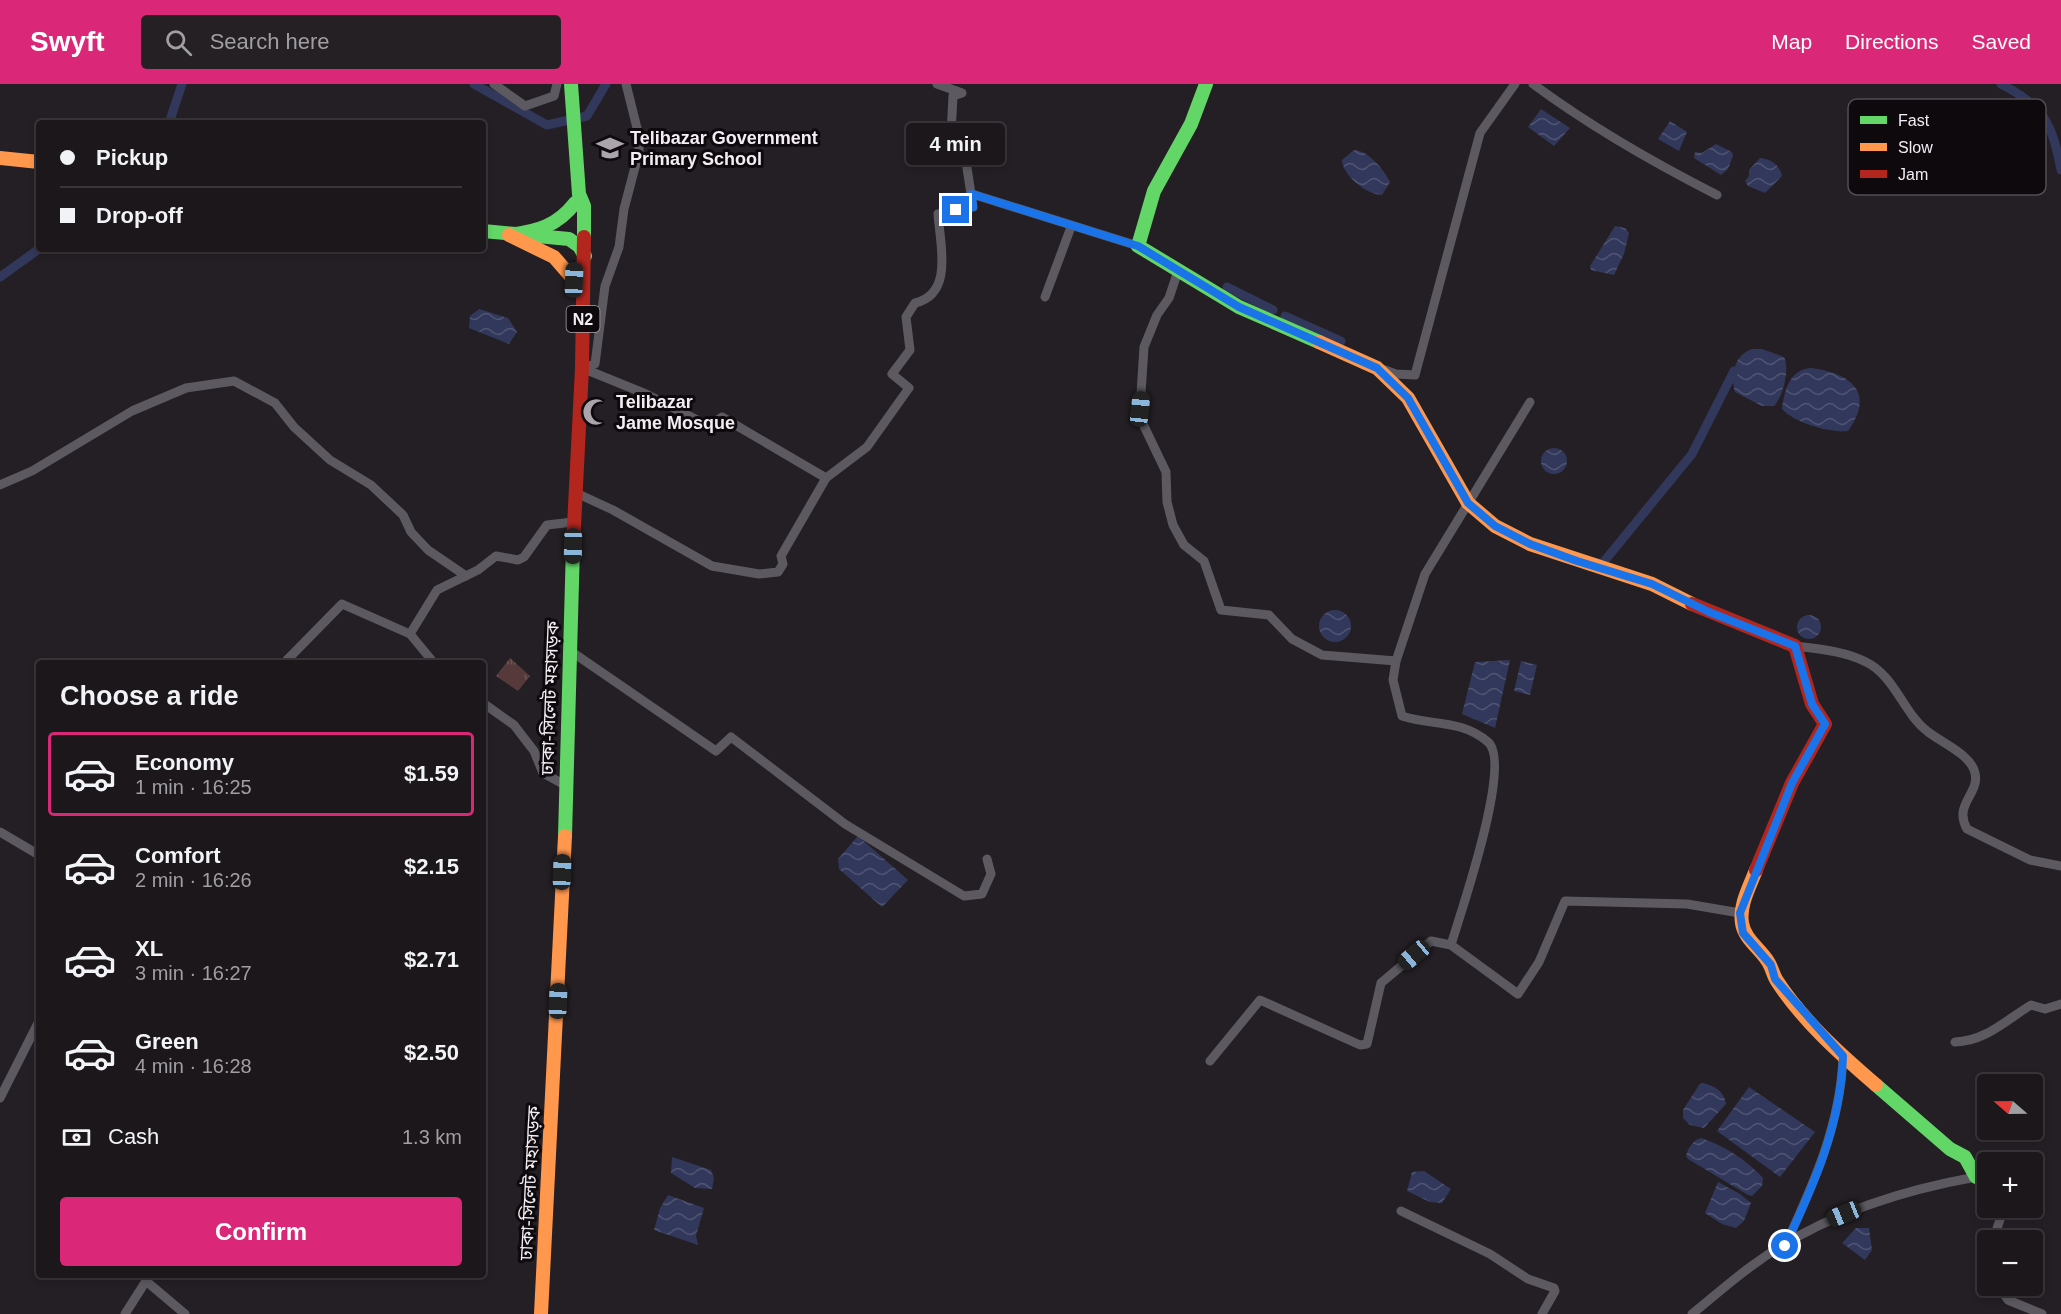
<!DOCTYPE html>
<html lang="en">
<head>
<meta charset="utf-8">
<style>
	:root { --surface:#1b171b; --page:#242024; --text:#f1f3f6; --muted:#a09fa3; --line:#39363a; --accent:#db2777 }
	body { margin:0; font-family:Helvetica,"Noto Sans Bengali",sans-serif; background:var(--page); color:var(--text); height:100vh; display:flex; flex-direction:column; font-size:22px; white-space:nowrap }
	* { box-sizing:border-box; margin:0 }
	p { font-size:20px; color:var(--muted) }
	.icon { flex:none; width:33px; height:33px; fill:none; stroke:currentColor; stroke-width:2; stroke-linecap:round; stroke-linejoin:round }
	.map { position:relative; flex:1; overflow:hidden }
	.sheet { position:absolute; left:36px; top:576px; width:450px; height:618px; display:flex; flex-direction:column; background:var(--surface); border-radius:6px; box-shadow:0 3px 9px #0003,0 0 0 2px var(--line) }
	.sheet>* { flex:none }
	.guide { position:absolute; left:36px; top:36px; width:450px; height:132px; border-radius:6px; box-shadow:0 3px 9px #0003,0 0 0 2px var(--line); display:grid; align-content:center; height:132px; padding:0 24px; background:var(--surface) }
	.needle { width:39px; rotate:290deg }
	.tools { position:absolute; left:1977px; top:990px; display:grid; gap:12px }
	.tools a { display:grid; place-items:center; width:66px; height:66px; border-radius:6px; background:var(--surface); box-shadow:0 3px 9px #0003,0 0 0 2px var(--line); font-size:30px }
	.end { position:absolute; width:27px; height:27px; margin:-14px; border:8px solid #1a73e8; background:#fff; box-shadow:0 0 0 3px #fff }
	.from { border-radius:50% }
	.bubble { position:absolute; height:42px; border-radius:6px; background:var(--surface); box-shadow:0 3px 9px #0003,0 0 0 2px var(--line); font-size:20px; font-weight:700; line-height:42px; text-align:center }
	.car { position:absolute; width:18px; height:36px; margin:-18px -9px; border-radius:8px; box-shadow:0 0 4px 2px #0007; background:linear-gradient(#222 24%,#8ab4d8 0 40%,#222 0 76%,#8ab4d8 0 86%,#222 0) }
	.guide b { display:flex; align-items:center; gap:21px; height:57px; font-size:22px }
	.guide b+b { border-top:2px solid var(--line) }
	.guide i { width:15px; height:15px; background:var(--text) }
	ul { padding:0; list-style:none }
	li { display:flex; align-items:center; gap:18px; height:84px; margin:0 12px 9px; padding:0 12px; border:3px solid transparent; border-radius:6px }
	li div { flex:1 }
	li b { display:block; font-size:22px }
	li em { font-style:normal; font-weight:700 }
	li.on { border-color:var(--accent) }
	li>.icon { width:54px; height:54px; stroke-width:1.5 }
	h2 { padding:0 24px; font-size:27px; line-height:72px }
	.pay { display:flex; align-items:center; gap:15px; height:66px; padding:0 24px; font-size:22px }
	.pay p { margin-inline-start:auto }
	.action { display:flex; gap:12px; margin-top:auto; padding:12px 24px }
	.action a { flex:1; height:69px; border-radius:6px; background:var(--accent); color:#fff; font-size:24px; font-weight:700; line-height:69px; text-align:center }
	header { display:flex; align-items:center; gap:36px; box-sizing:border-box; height:84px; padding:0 30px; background:var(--accent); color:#fff }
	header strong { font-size:28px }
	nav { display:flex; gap:33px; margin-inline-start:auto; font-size:21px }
	.search { width:420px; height:54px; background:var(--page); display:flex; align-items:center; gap:15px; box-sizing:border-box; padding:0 21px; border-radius:6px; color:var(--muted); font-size:22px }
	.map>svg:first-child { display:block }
</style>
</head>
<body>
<header>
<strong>Swyft</strong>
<div class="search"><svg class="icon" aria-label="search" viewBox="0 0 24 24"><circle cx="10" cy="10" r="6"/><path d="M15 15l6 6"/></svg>Search here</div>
<nav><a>Map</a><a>Directions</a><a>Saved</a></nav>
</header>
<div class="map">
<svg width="2061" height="1230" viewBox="0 0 2061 1230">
	<defs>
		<pattern id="grass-tufts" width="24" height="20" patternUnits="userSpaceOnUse" patternTransform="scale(1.5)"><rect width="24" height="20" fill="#563a3b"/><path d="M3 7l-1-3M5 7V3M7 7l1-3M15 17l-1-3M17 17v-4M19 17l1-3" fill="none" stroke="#6f5758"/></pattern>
		<pattern id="water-waves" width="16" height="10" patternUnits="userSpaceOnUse" patternTransform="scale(1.5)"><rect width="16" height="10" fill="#32385b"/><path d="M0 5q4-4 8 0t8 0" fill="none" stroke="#505573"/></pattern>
	</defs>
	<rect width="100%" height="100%" fill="#241f24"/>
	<!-- grass -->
	<path fill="url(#grass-tufts)" d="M510 574 530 592 518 607 496 592Z"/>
	<!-- water -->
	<g fill="url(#water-waves)">
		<path d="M1541 25 1570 44 1554 62 1528 43Z"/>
		<path d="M1670 37 1687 48 1679 67 1658 55Z"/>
		<path d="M1716 60 1732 68 1733 72 1728 85 1721 91 1694 74 1695 68 1702 69Z"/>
		<path d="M1354 66C1368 66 1384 86 1390 98L1382 111C1367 111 1342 91 1342 76Z"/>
		<path d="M1760 74C1771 75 1779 80 1782 92L1765 109 1748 102 1745 97 1749 92V86Z"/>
		<path d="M1615 142 1625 144 1629 149 1624 170 1614 191 1591 186 1590 182Z"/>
		<path d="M479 225 508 234 517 248 509 260 469 244 470 232Z"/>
		<path d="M1752 265H1762L1784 273C1790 286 1783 312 1774 322H1762L1735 308C1730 291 1734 271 1752 265Z"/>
		<path d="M1811 284C1850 289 1876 308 1848 347 1829 349 1795 339 1782 325 1784 306 1790 285 1811 284Z"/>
		<circle cx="1554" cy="377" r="13"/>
		<circle cx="1335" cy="542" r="16"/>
		<circle cx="1809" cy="543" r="12"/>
		<path d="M1510 576 1495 644 1462 630 1475 578Z"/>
		<path d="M1521 577 1537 581 1530 611 1514 607Z"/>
		<path d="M858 752 908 796 882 823 839 785 838 775Z"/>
		<path d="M1703 999C1715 1002 1724 1007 1726 1020L1704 1044 1690 1041 1683 1034V1026L1699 1001Z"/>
		<path d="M1749 1003 1815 1048 1780 1093 1717 1047Z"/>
		<path d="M1701 1054C1723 1061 1747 1076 1763 1094L1762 1102 1752 1112 1748 1111 1688 1075 1686 1072C1688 1064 1693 1056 1701 1054Z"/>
		<path d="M672 1073 711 1086 714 1094 712 1105 695 1104 671 1089Z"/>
		<path d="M1424 1087 1451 1105 1442 1119 1430 1118 1407 1107 1412 1088Z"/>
		<path d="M1718 1098 1740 1110 1751 1119 1744 1137 1736 1144 1722 1140 1705 1129Z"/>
		<path d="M668 1111 704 1124 696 1152 698 1161 654 1146 660 1124Z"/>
		<path d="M1856 1144H1869L1872 1166 1865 1176 1842 1159Z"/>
	</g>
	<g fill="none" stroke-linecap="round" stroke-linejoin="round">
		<!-- canal -->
		<g stroke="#32385b" stroke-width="9">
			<path d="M474 0 547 41 587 32 606 0"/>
			<path d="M2001 0C2044 22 2052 39 2061 86"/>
			<path d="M169 39 182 0"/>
			<path d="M0 193 39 165"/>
			<path d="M1227 203 1273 226"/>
			<path d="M1285 232 1341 257"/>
			<path d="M1594 478 1602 480 1692 370 1734 287"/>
		</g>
		<!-- street -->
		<g stroke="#5c5a60" stroke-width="9">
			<path d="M494 0 525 22 554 12 557 0"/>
			<path d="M1533 0C1591 43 1652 78 1717 111"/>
			<path d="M972 110 1138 162"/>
			<path d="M1178 187 1169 214 1157 231 1144 263 1140 325 1143 340 1166 388 1167 418 1173 441 1184 461 1204 477 1221 526 1269 531 1292 555 1322 571 1396 577"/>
			<path d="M1045 213 1071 143"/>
			<path d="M582 284 595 280 605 202 619 163 624 125 639 68V52L626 0"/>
			<path d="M582 284 646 310 709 342 722 333 826 394"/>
			<path d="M1382 285 1396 290 1415 291 1480 49 1515 0"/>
			<path d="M0 401 32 387 132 327 186 304 234 297 275 319 294 343 330 376 371 401 403 431 411 448 428 466 466 492"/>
			<path d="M574 408 613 426 712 482 759 490 778 488 783 480 781 472 826 394 867 363 909 304 892 290 910 266 906 233 915 219C954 210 940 160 938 130L973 123 965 71 956 62 951 50 953 12 962 9 937 0"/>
			<path d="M410 550 437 506 478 486 496 472 518 476 524 473 547 441 573 438"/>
			<path d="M1795 562C1819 565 1845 567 1866 578 1895 592 1904 630 1927 647 1940 658 1971 670 1975 689 1980 710 1953 720 1967 745L2030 776 2061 782"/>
			<path d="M572 568 716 667 731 653 845 740 964 812 982 810 991 790 987 775"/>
			<path d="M284 579 342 520 410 550 434 579"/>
			<path d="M483 619 514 641 534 667 543 689 565 701"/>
			<path d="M0 748 39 771"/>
			<path d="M1451 861C1460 830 1513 679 1488 658 1461 635 1432 642 1402 632L1393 596 1396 577 1425 490 1530 318"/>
			<path d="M1955 958C1986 957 2006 936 2031 921L2045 925 2061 920"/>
			<path d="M1210 977 1260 916 1360 961 1367 960 1381 899 1431 857 1451 861 1518 910 1539 878 1565 817 1687 820 1740 829"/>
			<path d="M0 1014 39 937"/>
			<path d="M1401 1127 1490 1170 1528 1195 1554 1204 1555 1207 1542 1230"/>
			<path d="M1993 1156 2004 1124"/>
			<path d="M1785 1162C1813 1101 1841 1040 1843 972"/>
			<path d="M1998 1202 2008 1216 2042 1230"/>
			<path d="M125 1230 146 1197 185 1230"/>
			<path d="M1692 1230C1712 1214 1732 1196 1753 1181 1818 1133 1897 1107 1976 1093L1988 1096"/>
		</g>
		<!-- fast -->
		<g stroke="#63d668" stroke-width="14">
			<path d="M571 0 579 110 584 122V153"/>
			<path d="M1206 0 1191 40 1154 107 1138 162 1239 223 1319 258"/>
			<path d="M483 147 569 155 579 162 585 172"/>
			<path d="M510 151C538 147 557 142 575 119"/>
			<path d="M565 752 573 462"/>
			<path d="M1876 1001 1950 1065 1965 1073 1976 1093"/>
		</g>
		<!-- slow -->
		<g stroke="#ff974d" stroke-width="14">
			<path d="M0 74 39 78"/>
			<path d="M509 151 554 173 574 196"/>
			<path d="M1319 258 1377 284 1408 314 1468 419 1495 442 1530 460 1652 500 1692 520"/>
			<path d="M1756 786C1750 802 1739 821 1742 839 1744 854 1759 864 1767 876 1772 883 1773 891 1777 897 1803 937 1840 970 1876 1001"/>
			<path d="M541 1230 565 752"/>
		</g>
		<!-- jam -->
		<g stroke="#b3261e" stroke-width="14">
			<path d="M573 462 582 284 584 153"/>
			<path d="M1692 520 1795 562 1812 620 1825 640 1792 699 1756 786"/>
		</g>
	</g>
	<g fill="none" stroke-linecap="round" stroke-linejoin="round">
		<!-- route -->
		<path stroke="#1a73e8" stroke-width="8" d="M956 126 973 123 972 110 1138 162 1239 223 1377 284 1408 314 1468 419 1495 442 1530 460 1577 477 1652 500 1709 528 1795 562 1812 620 1825 640 1792 699 1740 829 1743 849 1771 881 1775 895 1843 972C1841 1040 1814 1101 1785 1162"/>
	</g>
	<!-- icons -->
	<defs>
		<symbol id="school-bare" viewBox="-9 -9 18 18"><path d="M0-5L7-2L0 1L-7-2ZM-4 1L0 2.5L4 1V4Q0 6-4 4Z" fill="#aba5ab" stroke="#0d090d" stroke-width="2.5" paint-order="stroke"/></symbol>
		<symbol id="mosque-bare" viewBox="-9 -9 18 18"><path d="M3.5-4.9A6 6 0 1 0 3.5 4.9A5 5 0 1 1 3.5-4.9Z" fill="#aba5ab" stroke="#0d090d" stroke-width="2.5" paint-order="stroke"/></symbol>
	</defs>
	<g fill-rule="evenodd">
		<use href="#school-bare" x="591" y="45" width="38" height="38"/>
		<use href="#mosque-bare" x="577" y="309" width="38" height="38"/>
	</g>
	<g text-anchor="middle" stroke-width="6" stroke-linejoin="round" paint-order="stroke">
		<!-- shield labels -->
		<rect fill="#0d090d" stroke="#aea9ae" stroke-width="1.5" x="566.5" y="222" width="33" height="26" rx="4.5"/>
		<g font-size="16" font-weight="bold" fill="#f3edf3">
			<text x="583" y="241">N2</text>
		</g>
		<!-- poi labels -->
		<g font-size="18" font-weight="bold" fill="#f3edf3" stroke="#0d090d" text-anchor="start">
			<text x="630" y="60">Telibazar Government<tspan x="630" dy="21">Primary School</tspan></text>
			<text x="616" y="324">Telibazar<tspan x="616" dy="21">Jame Mosque</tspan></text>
		</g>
		<!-- street labels -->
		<g font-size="18" fill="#f3edf3" stroke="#0d090d">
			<text transform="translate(550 614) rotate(-88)" y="6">ঢাকা-সিলেট মহাসড়ক</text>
			<text transform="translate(530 1099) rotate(-87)" y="6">ঢাকা-সিলেট মহাসড়ক</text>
		</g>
	</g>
	<!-- legend -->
	<rect x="1848" y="15" width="198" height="96" rx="9" fill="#0d090d" stroke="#524d52" stroke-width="1.5"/>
	<rect x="1860" y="32" width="27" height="8" fill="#63d668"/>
	<rect x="1860" y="59" width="27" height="8" fill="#ff974d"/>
	<rect x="1860" y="86" width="27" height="8" fill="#b3261e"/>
	<g font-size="16" fill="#f3edf3">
		<text x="1898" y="42">Fast</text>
		<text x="1898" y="69">Slow</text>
		<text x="1898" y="96">Jam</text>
	</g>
</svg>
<div class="tools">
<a><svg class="needle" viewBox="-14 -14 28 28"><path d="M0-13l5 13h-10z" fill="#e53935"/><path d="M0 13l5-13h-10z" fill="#a09fa3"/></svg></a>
<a>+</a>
<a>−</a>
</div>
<i class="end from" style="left:1785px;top:1162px"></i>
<i class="end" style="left:956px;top:126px"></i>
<div class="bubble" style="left:906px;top:39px;width:99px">4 min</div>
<i class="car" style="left:574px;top:196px;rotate:2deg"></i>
<i class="car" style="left:1140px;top:325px;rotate:6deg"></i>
<i class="car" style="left:573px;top:462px;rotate:181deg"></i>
<i class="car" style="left:562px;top:788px;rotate:2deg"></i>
<i class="car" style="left:1414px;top:871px;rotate:230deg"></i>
<i class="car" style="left:558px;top:917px;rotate:2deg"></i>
<i class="car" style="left:1844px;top:1130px;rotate:248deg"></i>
<div class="guide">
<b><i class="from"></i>Pickup</b>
<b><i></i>Drop-off</b>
</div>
<section class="sheet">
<h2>Choose a ride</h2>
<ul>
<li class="on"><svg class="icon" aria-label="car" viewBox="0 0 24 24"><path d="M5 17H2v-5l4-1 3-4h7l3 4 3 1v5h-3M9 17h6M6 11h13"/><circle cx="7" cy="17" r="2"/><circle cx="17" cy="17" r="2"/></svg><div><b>Economy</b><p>1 min · 16:25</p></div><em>$1.59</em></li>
<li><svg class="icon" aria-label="car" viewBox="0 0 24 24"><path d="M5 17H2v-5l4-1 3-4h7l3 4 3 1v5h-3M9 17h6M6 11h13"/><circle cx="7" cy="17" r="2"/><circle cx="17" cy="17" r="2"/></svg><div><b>Comfort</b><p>2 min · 16:26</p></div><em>$2.15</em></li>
<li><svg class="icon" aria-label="car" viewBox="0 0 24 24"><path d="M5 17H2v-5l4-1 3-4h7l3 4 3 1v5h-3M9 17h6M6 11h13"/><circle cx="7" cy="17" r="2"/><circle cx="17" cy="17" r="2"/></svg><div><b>XL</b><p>3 min · 16:27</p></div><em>$2.71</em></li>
<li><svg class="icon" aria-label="car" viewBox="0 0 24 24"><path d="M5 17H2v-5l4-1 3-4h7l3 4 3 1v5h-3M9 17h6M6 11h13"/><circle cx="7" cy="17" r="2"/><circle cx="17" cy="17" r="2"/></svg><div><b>Green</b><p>4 min · 16:28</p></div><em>$2.50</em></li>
</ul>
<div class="pay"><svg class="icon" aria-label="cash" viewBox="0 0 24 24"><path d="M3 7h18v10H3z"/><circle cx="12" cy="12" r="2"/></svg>Cash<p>1.3 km</p></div>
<div class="action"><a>Confirm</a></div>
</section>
</div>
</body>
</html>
